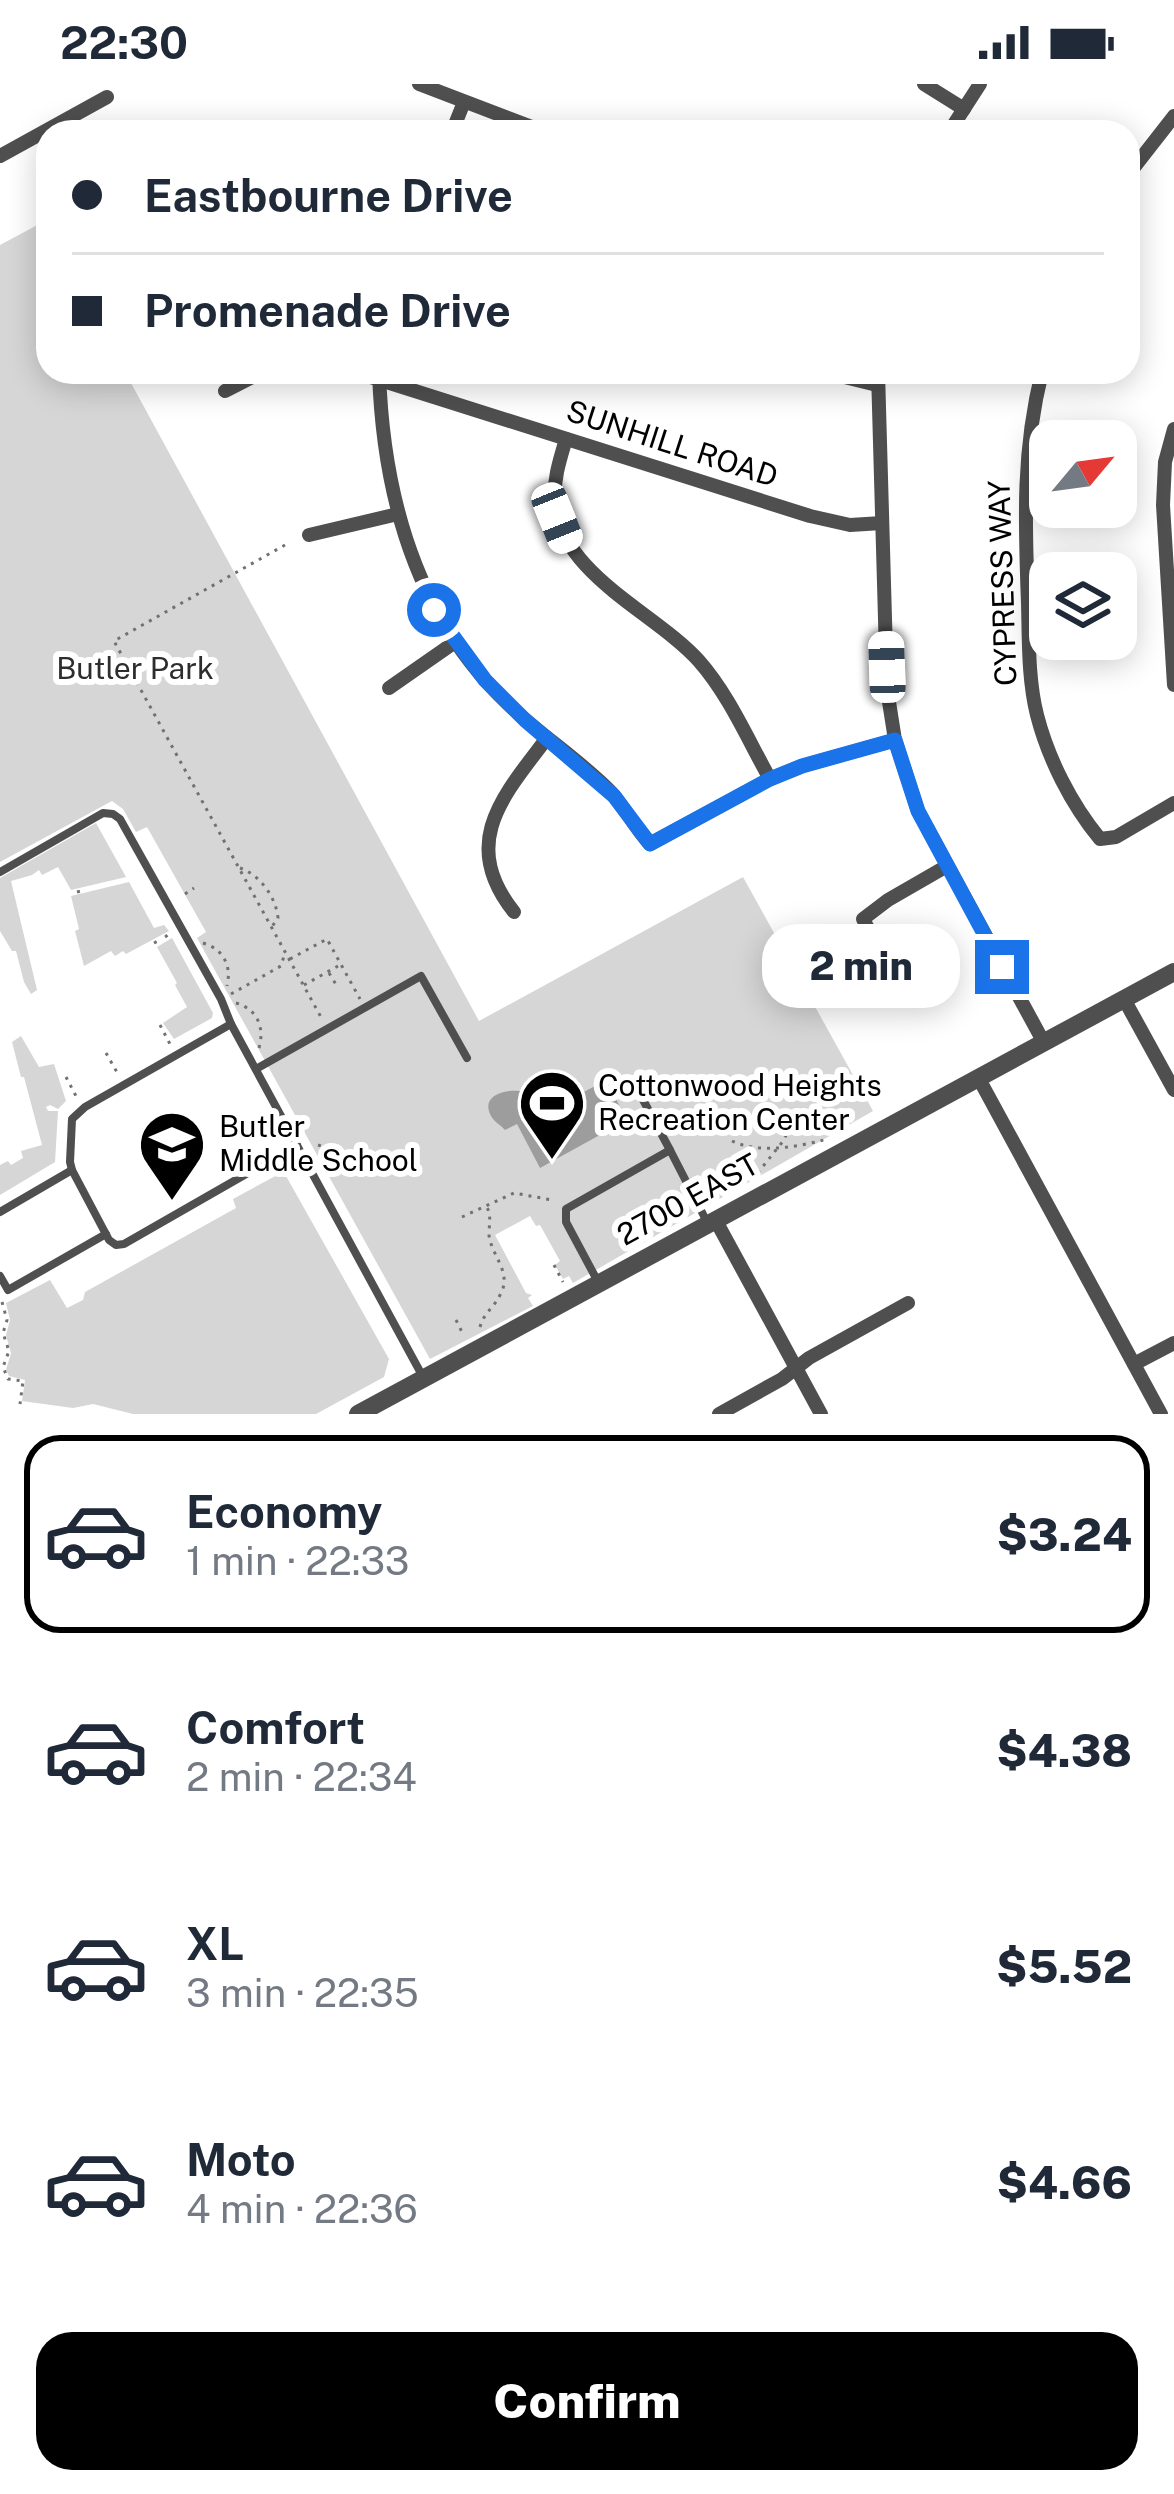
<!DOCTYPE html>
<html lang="en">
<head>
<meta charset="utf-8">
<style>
	:root { --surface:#fff; --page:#f6f6f7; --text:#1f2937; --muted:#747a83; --line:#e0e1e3; --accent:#000 }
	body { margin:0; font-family:"Public Sans",sans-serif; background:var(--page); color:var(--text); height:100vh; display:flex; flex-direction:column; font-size:45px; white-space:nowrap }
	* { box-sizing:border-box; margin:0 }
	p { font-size:39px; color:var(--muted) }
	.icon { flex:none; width:66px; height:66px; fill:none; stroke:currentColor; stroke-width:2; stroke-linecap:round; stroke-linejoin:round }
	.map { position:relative; height:1330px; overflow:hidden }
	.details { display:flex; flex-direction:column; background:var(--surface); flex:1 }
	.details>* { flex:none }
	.guide { position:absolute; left:36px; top:36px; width:1104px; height:264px; border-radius:36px; box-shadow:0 6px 30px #0003; display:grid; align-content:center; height:264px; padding:0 36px; background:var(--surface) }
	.needle { width:78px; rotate:61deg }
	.fabs { position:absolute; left:1029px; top:336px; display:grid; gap:24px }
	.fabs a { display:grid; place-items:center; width:108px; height:108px; border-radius:24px; background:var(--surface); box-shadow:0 6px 30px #0003; font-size:60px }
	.end { position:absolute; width:54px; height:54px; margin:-27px; border:15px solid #1a73e8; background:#fff; box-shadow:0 0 0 6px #fff }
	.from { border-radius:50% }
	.bubble { position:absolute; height:84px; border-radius:36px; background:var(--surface); box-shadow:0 6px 30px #0003; font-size:39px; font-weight:800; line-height:84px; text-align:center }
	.car { position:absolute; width:36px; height:72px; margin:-36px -18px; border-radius:15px; box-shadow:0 0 9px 3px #0007; background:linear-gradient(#fff 24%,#345 0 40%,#fff 0 76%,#345 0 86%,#fff 0) }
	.guide b { display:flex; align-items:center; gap:42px; height:114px; font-size:45px }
	.guide b+b { border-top:3px solid var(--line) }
	.guide i { width:30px; height:30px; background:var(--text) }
	ul { padding:21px 0 0; list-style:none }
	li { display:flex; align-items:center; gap:36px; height:198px; margin:0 24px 18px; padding:0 12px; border:6px solid transparent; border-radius:36px }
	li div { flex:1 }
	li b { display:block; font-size:45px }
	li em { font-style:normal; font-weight:800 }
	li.current { border-color:var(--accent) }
	li>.icon { width:108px; height:108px; stroke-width:1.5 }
	.primary-button { display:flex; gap:24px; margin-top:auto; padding:24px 36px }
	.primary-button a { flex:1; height:138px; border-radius:36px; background:var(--accent); color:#fff; font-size:48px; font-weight:800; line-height:138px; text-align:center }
	.status { display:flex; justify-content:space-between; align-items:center; height:84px; padding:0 60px; background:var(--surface); direction:ltr }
	.status svg { height:33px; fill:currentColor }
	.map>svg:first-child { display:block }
</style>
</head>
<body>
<div class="status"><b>22:30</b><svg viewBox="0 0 49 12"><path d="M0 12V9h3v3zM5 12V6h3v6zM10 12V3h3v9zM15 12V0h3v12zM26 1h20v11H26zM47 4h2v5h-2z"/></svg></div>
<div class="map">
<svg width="1174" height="1330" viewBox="0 0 1174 1330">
	<rect width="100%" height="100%" fill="#fff"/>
	<!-- green -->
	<g fill="#d6d6d6">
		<path d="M43 138 48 147V288H125L479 937 743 793 873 1027 573 1199 569 1192 563 1195 555 1181 560 1177 540 1141 536 1142 530 1132 495 1151 526 1209 532 1211 528 1214 533 1222 430 1275 197 854 206 848 147 743 136 748 123 725 112 717 0 778V161Z"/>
		<path d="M96 739 126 793 71 806 58 783 42 791 39 786 32 791 11 797 37 906 31 910 24 898 16 867H12L0 847V794Z"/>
		<path d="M129 798 154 844 164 841 169 847 126 870 123 867 115 872 111 867 84 882 75 847 79 845 71 812Z"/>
		<path d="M172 854 213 929 212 934 174 955 163 939 187 923 175 901 177 899 157 863Z"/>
		<path d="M21 952 39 983 54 980 66 1017 58 1025 50 1021 46 1023 48 1027H58L55 1078 0 1111V1081L8 1077 11 1081 23 1074 21 1067 42 1061 24 993H21L12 958Z"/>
		<path d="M279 1090 286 1092 389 1275 384 1293 316 1330H133L93 1320 73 1324 22 1317 25 1296 9 1292 6 1286 11 1269 6 1251 10 1236 6 1219 50 1196 67 1224 83 1216 85 1208 236 1124 233 1115Z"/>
	</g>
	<!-- water -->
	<path fill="#9d9d9d" d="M606 996 627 1036 540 1084 517 1040 505 1046C501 1041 494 1038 491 1032 479 1010 510 1004 524 1008L526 1003 546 1016 540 1027 523 1036 525 1040Z"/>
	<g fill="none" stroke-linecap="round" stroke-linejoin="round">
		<!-- path -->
		<g stroke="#717171" stroke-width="3" stroke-dasharray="3 6" stroke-linecap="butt">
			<path d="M285 461 114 557 322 935"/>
			<path d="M240 784C260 791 276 813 278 834L271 844"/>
			<path d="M77 808 81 807"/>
			<path d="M185 810 194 804"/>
			<path d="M165 853 168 851"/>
			<path d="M154 859 158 857"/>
			<path d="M203 859C223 865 232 881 227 902"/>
			<path d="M290 875 327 855 360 915"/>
			<path d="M329 889 337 902"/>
			<path d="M304 901 338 882"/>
			<path d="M231 910 281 882 284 872"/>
			<path d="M236 919C257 925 265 943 259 964"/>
			<path d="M160 941 170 960"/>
			<path d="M106 969 118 990"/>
			<path d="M66 993 76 1012"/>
			<path d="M732 1057C760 1070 795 1063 824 1056"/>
			<path d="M318 1061 342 1069"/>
			<path d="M323 1077 339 1081"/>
			<path d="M752 1096 784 1056 798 1023"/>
			<path d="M462 1133 514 1109 552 1116"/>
			<path d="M554 1181 563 1198"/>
			<path d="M2 1218 7 1236 3 1249 9 1267 3 1283 8 1295 23 1297 20 1320"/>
			<path d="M456 1236 464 1252"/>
			<path d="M480 1243C484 1228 495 1223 501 1209 512 1188 491 1171 489 1151 489 1138 492 1133 486 1121"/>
		</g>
		<!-- service -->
		<g stroke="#4f4f4f" stroke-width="8">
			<path d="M0 788 103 729 113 730 120 735 221 915 231 940 423 1293"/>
			<path d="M231 940 85 1023 72 1035 70 1078 72 1086 109 1156 116 1161 124 1160 297 1061"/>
			<path d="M256 985 421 892 467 974"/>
			<path d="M634 999 670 1066"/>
			<path d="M0 1128 72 1086"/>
			<path d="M0 1192 8 1206 106 1150"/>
			<path d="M597 1196 566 1138V1125L663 1070 670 1066 707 1138"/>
		</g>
		<!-- minor -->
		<g stroke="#4f4f4f" stroke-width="14">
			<path d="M419 0 545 48"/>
			<path d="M924 0 964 25"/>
			<path d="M452 48 464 18"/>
			<path d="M949 48 980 0"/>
			<path d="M0 72 107 13"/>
			<path d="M1128 91 1174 32"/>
			<path d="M355 288 810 432 850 441 882 439"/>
			<path d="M379 288C383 412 416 532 508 620 540 651 580 676 612 709 626 725 635 745 650 760L770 695 802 682 895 656"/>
			<path d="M824 288 877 301"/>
			<path d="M878 288 887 605 895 656 918 727 1043 957"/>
			<path d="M1042 288C1022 368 1025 438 1028 519 1029 556 1028 595 1037 631 1048 674 1071 720 1100 755L1116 753 1174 719"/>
			<path d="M225 307 262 288"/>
			<path d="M1174 345 1165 378 1163 421 1174 601"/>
			<path d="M566 355C560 375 553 396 555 418 561 491 655 528 699 577 729 611 748 656 770 695"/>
			<path d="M309 451 398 430"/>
			<path d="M389 604 455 558"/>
			<path d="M514 828C459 759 503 712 547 654"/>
			<path d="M882 871 863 835 888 816 947 782"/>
			<path d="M1124 915 1174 1006"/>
			<path d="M978 993 1161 1330"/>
			<path d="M715 1135 821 1330"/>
			<path d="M1134 1280 1174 1259"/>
			<path d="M719 1330 782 1295 809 1274 908 1219"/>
		</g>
		<!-- tertiary -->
		<path stroke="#4f4f4f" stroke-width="18" d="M358 1330 1174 888"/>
	</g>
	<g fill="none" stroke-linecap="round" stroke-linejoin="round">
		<!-- route -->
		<path stroke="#1a73e8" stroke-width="15" d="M434 526 485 596 525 636 614 712 650 760 770 695 802 682 895 656 918 727 1002 883"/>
	</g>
	<!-- icons -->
	<defs>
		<symbol id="stadium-pin" viewBox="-11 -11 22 30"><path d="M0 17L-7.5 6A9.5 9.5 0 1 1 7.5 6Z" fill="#000" stroke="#fff"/><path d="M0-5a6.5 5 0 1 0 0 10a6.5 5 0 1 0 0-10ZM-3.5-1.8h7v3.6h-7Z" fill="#fff"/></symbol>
		<symbol id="school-pin" viewBox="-11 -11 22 30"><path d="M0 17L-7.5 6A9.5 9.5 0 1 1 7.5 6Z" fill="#000" stroke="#fff"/><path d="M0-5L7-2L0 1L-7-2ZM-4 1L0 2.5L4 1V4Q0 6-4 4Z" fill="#fff"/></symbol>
	</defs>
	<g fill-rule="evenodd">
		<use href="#stadium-pin" x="514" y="981" width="76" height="104"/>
		<use href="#school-pin" x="134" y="1022" width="76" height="104"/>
	</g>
	<g text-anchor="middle" stroke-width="12" stroke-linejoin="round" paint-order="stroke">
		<!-- street labels -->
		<g font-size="30" fill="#000" stroke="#fff">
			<text transform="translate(672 360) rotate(18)" y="10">SUNHILL ROAD</text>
			<text transform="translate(1003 499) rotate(-92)" y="10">CYPRESS WAY</text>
			<text transform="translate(688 1116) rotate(-29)" y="10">2700 EAST</text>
		</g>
		<!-- park labels -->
		<g font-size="30" fill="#2d2d2d" stroke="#fff">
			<text x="135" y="595">Butler Park</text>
		</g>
		<!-- poi labels -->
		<g font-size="30" fill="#000" stroke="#fff" text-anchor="start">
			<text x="598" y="1012">Cottonwood Heights<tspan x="598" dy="34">Recreation Center</tspan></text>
			<text x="219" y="1053">Butler<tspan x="219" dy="34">Middle School</tspan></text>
		</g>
	</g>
</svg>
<div class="fabs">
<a><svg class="needle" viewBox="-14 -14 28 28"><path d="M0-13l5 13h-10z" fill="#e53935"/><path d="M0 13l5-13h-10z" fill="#747a83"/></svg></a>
<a><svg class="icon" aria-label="layers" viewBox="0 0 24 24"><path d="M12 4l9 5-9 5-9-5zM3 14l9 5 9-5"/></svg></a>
</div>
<i class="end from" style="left:434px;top:526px"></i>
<i class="end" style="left:1002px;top:883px"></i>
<div class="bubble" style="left:762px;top:840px;width:198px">2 min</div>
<i class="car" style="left:557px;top:434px;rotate:158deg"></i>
<i class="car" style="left:887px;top:583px;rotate:358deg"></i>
<div class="guide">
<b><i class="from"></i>Eastbourne Drive</b>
<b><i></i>Promenade Drive</b>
</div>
</div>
<section class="details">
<ul>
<li class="current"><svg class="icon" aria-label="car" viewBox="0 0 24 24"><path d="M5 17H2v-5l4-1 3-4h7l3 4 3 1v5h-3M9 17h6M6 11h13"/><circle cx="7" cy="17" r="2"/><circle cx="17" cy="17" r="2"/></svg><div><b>Economy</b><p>1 min · 22:33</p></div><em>$3.24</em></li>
<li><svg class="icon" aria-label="car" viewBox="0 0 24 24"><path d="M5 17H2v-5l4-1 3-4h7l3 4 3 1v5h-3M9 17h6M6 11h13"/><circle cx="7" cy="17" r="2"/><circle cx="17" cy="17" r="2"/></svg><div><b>Comfort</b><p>2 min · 22:34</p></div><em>$4.38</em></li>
<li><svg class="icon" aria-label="car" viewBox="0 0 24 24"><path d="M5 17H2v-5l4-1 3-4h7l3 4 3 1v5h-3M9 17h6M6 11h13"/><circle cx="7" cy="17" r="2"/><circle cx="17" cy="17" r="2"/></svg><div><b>XL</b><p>3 min · 22:35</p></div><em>$5.52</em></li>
<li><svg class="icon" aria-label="car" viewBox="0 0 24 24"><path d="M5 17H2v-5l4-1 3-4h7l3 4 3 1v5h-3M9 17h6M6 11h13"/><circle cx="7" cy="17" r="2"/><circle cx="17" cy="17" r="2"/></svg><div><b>Moto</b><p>4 min · 22:36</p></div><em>$4.66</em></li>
</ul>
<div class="primary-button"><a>Confirm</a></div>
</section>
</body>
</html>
